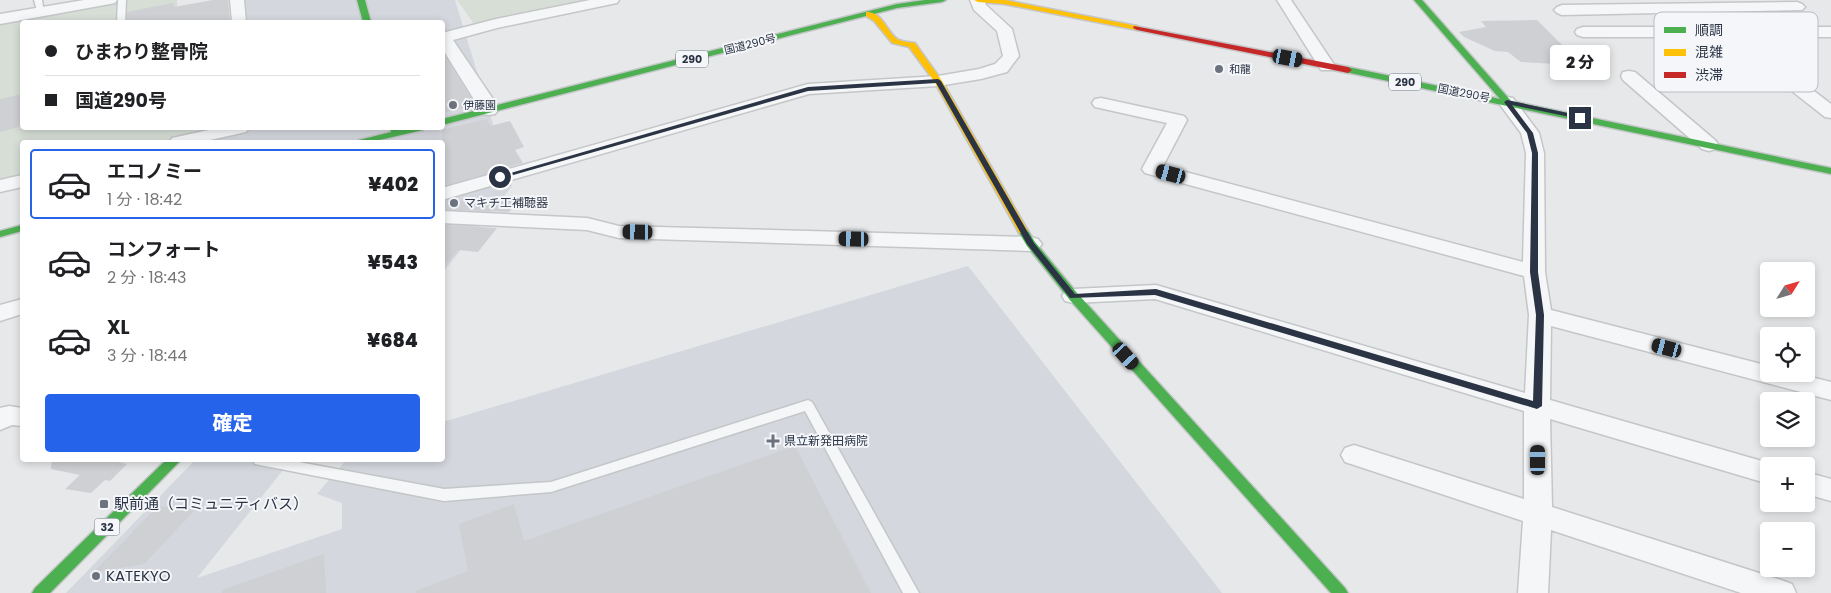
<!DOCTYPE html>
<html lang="ja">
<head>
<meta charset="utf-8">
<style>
	:root { --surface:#fff; --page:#f6f6f6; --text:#202124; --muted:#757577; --line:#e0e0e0; --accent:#2563eb }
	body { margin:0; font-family:Poppins,"Noto Sans JP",sans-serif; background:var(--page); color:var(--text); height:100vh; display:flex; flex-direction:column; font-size:19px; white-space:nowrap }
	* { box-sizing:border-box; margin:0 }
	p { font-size:16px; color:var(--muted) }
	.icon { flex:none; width:28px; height:28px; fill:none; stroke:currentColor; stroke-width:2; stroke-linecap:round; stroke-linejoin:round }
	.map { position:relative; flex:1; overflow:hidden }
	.side { position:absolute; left:20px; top:140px; width:425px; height:322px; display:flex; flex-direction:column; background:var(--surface); border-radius:5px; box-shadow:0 2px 8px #0003 }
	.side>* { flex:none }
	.guide { position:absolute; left:20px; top:20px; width:425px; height:110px; border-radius:5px; box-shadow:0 2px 8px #0003; display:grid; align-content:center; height:110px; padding:0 25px; background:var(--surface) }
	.needle { width:32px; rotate:53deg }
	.buttons { position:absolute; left:1760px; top:262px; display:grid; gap:10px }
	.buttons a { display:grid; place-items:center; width:55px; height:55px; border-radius:5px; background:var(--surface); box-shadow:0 2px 8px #0003; font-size:25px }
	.end { position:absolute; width:22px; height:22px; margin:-11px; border:6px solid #2b3445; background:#fff; box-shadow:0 0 0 2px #fff }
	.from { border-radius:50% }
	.bubble { position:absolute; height:35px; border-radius:5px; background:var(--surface); box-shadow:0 2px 8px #0003; font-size:16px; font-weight:800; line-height:35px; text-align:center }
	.car { position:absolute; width:15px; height:30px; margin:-15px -8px; border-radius:6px; box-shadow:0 0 4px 1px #0007; background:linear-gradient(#222 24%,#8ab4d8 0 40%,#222 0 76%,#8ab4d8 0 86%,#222 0) }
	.guide b { display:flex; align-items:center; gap:18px; height:48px; font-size:19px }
	.guide b+b { border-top:1px solid var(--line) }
	.guide i { width:12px; height:12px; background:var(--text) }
	ul { padding:9px 0 0; list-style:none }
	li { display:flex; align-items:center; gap:15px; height:70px; margin:0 10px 8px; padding:0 15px; border:2px solid transparent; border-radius:5px }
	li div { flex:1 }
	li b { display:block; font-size:19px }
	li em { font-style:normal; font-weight:800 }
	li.on { border-color:var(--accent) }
	li>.icon { width:45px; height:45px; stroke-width:1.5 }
	.button { display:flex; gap:10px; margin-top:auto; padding:10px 25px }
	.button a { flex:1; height:58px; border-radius:5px; background:var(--accent); color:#fff; font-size:20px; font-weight:800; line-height:58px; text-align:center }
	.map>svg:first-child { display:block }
</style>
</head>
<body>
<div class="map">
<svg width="1831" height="593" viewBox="0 0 1831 593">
	<rect width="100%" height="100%" fill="#e6e8ea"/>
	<!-- built -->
	<g fill="#d4d7dd">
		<path d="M244 0H455L512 186 443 272 442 142H198L254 128H442V22H245Z"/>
		<path d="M968 266 1222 593H66L195 460H291L197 578 342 529V503L317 494 346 460H442L443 422Z"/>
	</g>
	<!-- green -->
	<g fill="#d6ded6">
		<path d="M110 0H177L178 22H22V128H240L179 142H22V181L0 186V19Z"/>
		<path d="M457 0H602L476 27Z"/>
	</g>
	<!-- building -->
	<g fill="#ced0d3">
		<path d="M213 0H228L230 22H127V12L173 3 174 7Z"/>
		<path d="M1537 20 1579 62H1557L1556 64 1521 62 1508 52 1495 51 1464 37 1459 32 1486 27 1481 21Z"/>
		<path d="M442 52 463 86 475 105 442 113Z"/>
		<path d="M22 94V126L0 132V99Z"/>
		<path d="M487 119 490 126 510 121 524 147 515 150 523 163 442 186V130Z"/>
		<path d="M518 200 509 212 442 209V202L446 201Z"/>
		<path d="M442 225 497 228 478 252 459 250 442 268Z"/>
		<path d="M795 446 871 593H416V591L468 571 459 524 514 504 524 541Z"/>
		<path d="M52 460H110L127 464 110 481 105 480 91 493 65 489 80 475 51 469Z"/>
		<path d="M158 506 195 510 144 564 94 572Z"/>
		<path d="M324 554 326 593H222V590Z"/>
	</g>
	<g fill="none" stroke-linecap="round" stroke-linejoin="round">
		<defs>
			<g id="lane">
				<path d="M34 0H42L44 14H38Z"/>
				<path d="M118 0H126L125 22H117Z"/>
				<path d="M808 400 812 402 919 593H903L805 411 551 492 444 501 260 465 255 464 253 460H288L444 489 551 482Z"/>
			</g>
			<g id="street">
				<path d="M84 0H117L115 3 110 4 0 24V14Z"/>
				<path d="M230 0H244L246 22H232Z"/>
				<path d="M590 0H619L617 3 612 4 497 28 453 40 495 102 498 110 495 114 489 115 483 114 442 48V33L496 19Z"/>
				<path d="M970 0H984L986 5 1012 29 1019 56 1007 72 981 79 938 86 809 94 442 200V188L808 84 938 76 979 69 995 64 1003 56 997 31 974 10Z"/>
				<path d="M1277 0H1291L1335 66 1333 70H1321Z"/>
				<path d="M1797 2 1802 4 1805 7 1802 10 1562 15 1557 13 1554 10 1557 7 1562 5Z"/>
				<path d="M1723 24 1731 27H1831V37H1743L1831 104V118L1825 117 1723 37H1583L1577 35 1575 32 1577 29 1583 27H1716Z"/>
				<path d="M1629 71 1635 72 1716 141 1718 145 1716 149 1709 151 1702 149 1623 80 1621 76 1623 72Z"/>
				<path d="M1507 97 1513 98 1539 133 1544 153 1545 272 1551 310 1769 366V374H1799L1831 382V400L1551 326 1550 400 1779 466H1769V484L1550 419 1552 507 1781 580 1792 584 1796 593H1741L1551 530 1548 593H1518L1523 521 1345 462 1341 455 1345 448 1354 445 1524 499V411L1155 299 1073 303 1065 301 1062 296 1065 291 1073 289 1156 285 1525 393 1529 315 1524 276 1145 173 1142 169 1167 123 1095 107 1092 103 1095 99 1101 98 1184 116 1187 120 1163 166 1523 262 1526 153 1521 133 1498 102 1501 98Z"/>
				<path d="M218 128H249L246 132 201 142H170L172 138Z"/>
				<path d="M22 175V187L0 192V180Z"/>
				<path d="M442 211 587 218 619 226 1031 237 1038 239 1042 244 1038 249 1031 251 619 238 587 230 442 223Z"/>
				<path d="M22 299V314L0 321V305Z"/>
				<path d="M9 406 22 408V426L12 425 0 430V408Z"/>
				<path d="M1806 472 1831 479V501L1806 494Z"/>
			</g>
			<g id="fast">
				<path d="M357 0H365L371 22H363Z"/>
				<path d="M925 0H946L942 2 897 8 442 125V119L897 4Z"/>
				<path d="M1414 0H1422L1511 101 1831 168V174L1345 72 1344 70 1348 67 1500 99Z"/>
				<path d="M390 128H398L399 130 409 128H425L423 130 371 142H357L359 140 391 132Z"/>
				<path d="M22 225V231L0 237V231Z"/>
				<path d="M1023 228 1027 229 1035 242 1077 293 1345 588 1348 593H1331L1069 299 1027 246 1018 231Z"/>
				<path d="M166 460H181L50 593H32L35 588Z"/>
			</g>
			<g id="slow">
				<path d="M974 0H1005L1137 26 1141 28 1137 30 1004 4 978 2Z"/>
				<path d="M866 12C883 11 887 34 899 40 904 42 910 42 915 43L942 81 1028 231 1027 233H1019L1018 231 934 81 909 47 892 43 874 21 866 16Z"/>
			</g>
			<path id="jam" d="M1134 26 1348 67 1352 70 1348 73 1137 30 1133 28Z"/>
		</defs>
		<!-- lane casing -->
		<use href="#lane" stroke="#c4c6c8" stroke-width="3"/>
		<!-- street casing -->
		<use href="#street" stroke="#c4c6c8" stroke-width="3"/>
		<!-- fast casing -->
		<use href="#fast" stroke="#c4c6c8" stroke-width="3"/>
		<!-- slow casing -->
		<use href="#slow" stroke="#c4c6c8" stroke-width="3"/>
		<!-- jam casing -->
		<use href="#jam" stroke="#c4c6c8" stroke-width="3"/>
		<!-- lane -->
		<use href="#lane" fill="#f5f6f7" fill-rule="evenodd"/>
		<!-- street -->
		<use href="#street" fill="#f5f6f7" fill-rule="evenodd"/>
		<!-- fast -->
		<use href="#fast" fill="#4caf50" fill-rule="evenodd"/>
		<!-- slow -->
		<use href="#slow" fill="#ffc107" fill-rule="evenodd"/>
		<!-- jam -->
		<use href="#jam" fill="#c62828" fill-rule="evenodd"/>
	</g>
	<!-- route -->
	<path fill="#2b3445" d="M938 79 941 81 1034 243 1075 294 1156 289 1533 401 1536 315 1530 272 1532 153 1527 133 1504 102 1507 100 1582 116 1583 118 1580 119 1512 105 1533 133 1538 153V272L1544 315 1542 406 1537 409 1155 295 1070 298 1027 244 936 83 808 91 503 178 497 177 808 87Z"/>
	<!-- markers -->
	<g fill="#6c737f" stroke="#f4f6f9" stroke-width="2">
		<circle cx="1219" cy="69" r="5"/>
		<circle cx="453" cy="105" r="5"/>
		<circle cx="454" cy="203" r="5"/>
		<path d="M770.5 433.5h5v5h5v5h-5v5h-5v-5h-5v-5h5z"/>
		<rect x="99" y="499" width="10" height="10" rx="2.5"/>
		<circle cx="96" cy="576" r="5"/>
	</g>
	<g text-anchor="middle" stroke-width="4" stroke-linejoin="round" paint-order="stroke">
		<!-- far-street labels -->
		<g font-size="11" fill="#2b3445" stroke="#f4f6f9">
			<text transform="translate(750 44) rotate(-14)" y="4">国道290号</text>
			<text transform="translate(1464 93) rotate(11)" y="4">国道290号</text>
		</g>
		<!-- shield labels -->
		<g fill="#f4f6f9" stroke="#676e7b" stroke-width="1">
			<rect x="676" y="50.5" width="32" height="17" rx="4"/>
			<rect x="1389" y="73.5" width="32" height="17" rx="4"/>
			<rect x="94.5" y="518.5" width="25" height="17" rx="4"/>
		</g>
		<g font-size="11" font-weight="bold" fill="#2b3445">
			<text x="692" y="63">290</text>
			<text x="1405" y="86">290</text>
			<text x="107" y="531">32</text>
		</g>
		<!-- far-poi labels -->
		<g font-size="11" fill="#2b3445" stroke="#f4f6f9" text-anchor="start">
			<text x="1229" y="73">和龍</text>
			<text x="463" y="109">伊藤園</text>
		</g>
		<!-- poi labels -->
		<g font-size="12" fill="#2b3445" stroke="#f4f6f9" text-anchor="start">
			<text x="464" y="207">マキチ工補聴器</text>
			<text x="784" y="445">県立新発田病院</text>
		</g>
		<!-- near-poi labels -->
		<g font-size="15" fill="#2b3445" stroke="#f4f6f9" text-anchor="start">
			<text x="114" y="509">駅前通（コミュニティバス）</text>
			<text x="106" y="581">KATEKYO</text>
		</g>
	</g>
	<!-- legend -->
	<rect x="1654" y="12" width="164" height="80" rx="8" fill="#f4f6f9" stroke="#b8bcc3" stroke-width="1"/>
	<rect x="1664" y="27" width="22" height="6" fill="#4caf50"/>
	<rect x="1664" y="49" width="22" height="7" fill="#ffc107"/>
	<rect x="1664" y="72" width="22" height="6" fill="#c62828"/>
	<g font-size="14" fill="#2b3445">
		<text x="1695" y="35">順調</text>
		<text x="1695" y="57">混雑</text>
		<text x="1695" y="80">渋滞</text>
	</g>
</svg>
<div class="buttons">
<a><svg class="needle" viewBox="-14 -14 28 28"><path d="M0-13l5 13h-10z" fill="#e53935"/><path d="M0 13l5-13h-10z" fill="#757577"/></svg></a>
<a><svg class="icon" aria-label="locate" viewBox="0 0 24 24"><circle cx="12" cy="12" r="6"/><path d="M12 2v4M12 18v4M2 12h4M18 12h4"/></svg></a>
<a><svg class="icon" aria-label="layers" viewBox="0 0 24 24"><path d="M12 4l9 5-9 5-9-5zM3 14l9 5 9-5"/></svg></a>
<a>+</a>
<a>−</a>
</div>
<i class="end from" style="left:500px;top:177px"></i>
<i class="end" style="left:1580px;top:118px"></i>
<div class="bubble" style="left:1550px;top:45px;width:60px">2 分</div>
<i class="car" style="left:1288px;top:58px;rotate:101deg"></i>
<i class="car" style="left:1171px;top:174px;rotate:285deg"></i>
<i class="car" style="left:638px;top:232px;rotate:271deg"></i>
<i class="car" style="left:854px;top:239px;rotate:271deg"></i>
<i class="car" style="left:1667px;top:348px;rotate:285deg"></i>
<i class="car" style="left:1126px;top:356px;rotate:138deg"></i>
<i class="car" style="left:1538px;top:460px;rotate:0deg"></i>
<div class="guide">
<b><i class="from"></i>ひまわり整骨院</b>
<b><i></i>国道290号</b>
</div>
<section class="side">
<ul>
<li class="on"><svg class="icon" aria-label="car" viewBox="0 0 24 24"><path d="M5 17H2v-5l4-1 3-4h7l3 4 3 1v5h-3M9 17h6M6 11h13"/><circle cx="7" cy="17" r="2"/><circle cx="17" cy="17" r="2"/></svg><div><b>エコノミー</b><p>1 分 · 18:42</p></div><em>¥402</em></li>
<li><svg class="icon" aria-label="car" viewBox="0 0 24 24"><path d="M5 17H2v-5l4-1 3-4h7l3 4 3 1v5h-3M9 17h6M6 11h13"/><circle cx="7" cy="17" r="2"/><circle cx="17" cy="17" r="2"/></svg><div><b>コンフォート</b><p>2 分 · 18:43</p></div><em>¥543</em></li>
<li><svg class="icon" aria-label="car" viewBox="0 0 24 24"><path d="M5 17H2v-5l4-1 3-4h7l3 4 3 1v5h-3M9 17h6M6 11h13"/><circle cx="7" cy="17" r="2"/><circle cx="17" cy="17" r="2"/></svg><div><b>XL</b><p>3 分 · 18:44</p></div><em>¥684</em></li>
</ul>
<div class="button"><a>確定</a></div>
</section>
</div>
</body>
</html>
